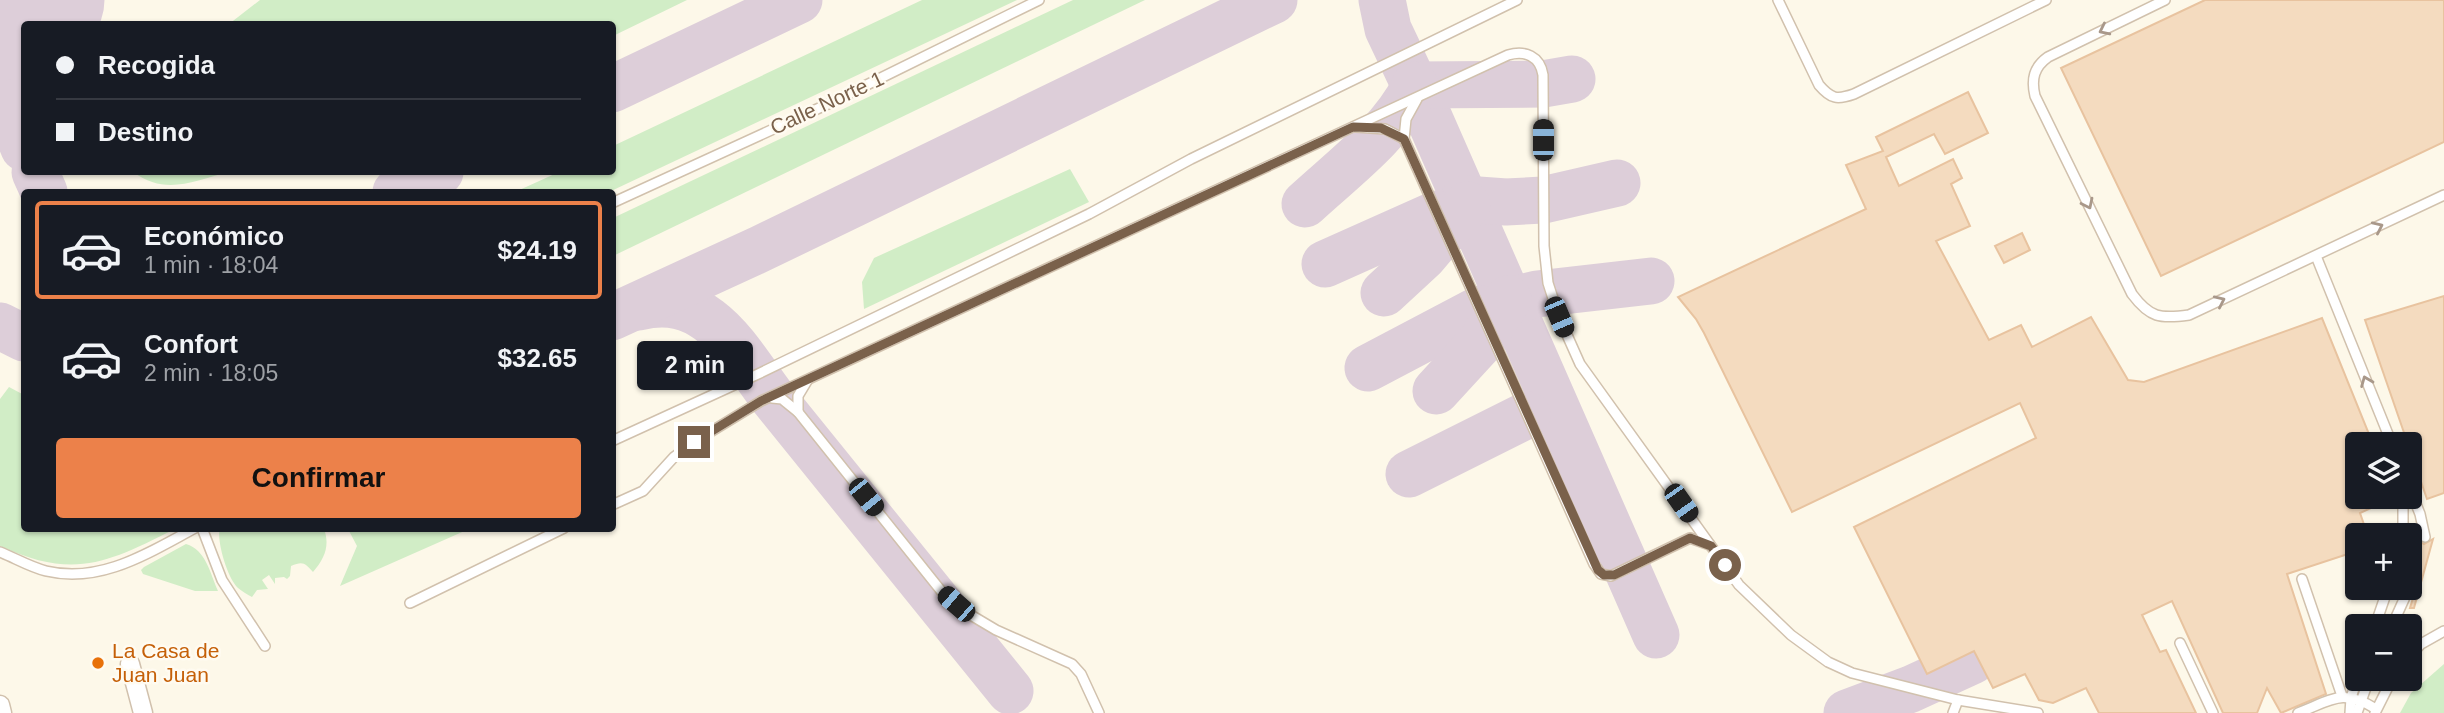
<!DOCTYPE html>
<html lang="es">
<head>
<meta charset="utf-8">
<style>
	:root { --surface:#171b24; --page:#242831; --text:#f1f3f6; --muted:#9ea1a6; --line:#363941; --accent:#ec814a }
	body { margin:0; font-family:Helvetica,sans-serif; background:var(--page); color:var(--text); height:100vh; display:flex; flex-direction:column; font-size:26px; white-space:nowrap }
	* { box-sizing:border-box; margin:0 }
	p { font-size:23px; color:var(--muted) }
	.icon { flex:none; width:38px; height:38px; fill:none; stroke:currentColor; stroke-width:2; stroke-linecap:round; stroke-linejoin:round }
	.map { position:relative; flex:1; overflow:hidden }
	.drawer { position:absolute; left:21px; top:189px; width:595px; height:343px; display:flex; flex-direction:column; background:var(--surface); border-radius:7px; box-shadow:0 2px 5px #0004 }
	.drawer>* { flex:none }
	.hud { position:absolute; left:21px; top:21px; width:595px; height:154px; border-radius:7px; box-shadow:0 2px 5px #0004; display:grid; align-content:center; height:154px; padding:0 35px; background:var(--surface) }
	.controls { position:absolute; left:2345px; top:432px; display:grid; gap:14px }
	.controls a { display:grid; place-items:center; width:77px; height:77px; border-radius:7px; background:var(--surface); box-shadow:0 2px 5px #0004; font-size:35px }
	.end { position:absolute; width:32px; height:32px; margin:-16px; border:9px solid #7a614b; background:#fff; box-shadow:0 0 0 4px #fff }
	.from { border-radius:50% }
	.bubble { position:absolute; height:49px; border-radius:7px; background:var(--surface); box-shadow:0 2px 5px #0004; font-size:23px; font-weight:700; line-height:49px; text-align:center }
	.car { position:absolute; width:21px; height:42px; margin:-21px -10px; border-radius:9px; box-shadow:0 0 5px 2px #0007; background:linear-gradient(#222 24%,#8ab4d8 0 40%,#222 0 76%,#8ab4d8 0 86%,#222 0) }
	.hud b { display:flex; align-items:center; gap:24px; height:66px; font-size:26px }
	.hud b+b { border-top:2px solid var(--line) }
	.hud i { width:18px; height:18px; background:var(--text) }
	ul { padding:12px 0 0; list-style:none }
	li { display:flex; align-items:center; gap:21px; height:98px; margin:0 14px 10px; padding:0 21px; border:4px solid transparent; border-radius:7px }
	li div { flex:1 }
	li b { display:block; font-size:26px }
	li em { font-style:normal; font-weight:700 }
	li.on { border-color:var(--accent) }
	li>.icon { width:63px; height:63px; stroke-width:1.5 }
	.primary-button { display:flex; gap:14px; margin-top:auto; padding:14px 35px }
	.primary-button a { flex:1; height:80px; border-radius:7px; background:var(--accent); color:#111; font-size:28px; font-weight:700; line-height:80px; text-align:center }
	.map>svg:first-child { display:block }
</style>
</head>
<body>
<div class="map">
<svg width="2444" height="713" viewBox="0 0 2444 713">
	<rect width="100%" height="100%" fill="#fdf8e9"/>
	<!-- green -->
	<g fill="#d1edc6">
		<path d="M260 0H687L613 36 612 24H229Z"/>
		<path d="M922 0H1017L609 192H515L559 172H612L613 146Z"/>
		<path d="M1073 0H1145L613 256V218Z"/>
		<path d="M1070 169 1089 202 864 309 862 282 874 258Z"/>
		<path d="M133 172H229C193 181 166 196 133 172Z"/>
		<path d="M9 387 24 395V528L175 529C107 563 74 580 0 546V399Z"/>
		<path d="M220 528 324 529C330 545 325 558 313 572 305 563 303 561 291 566L290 576 287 579 284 577 275 578V584L269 575 262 580 268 589 257 590 252 597C248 595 242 591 238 588 228 579 216 541 220 528Z"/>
		<path d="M348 529H469L340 586 357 546Z"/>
		<path d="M186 544C206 550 210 573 218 591H195L143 574 141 570 144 567Z"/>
		<path d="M2444 664V713H2400L2411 693Z"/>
	</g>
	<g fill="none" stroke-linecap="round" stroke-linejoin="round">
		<!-- taxiway -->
		<g stroke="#ddced9" stroke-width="47">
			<path d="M1382 0 1388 29 1415 86 1656 635"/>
			<path d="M15 15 34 0"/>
			<path d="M52 24 75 0"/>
			<path d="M24 53C1 98 5 102 24 148"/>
			<path d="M1415 85 1543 84 1572 79"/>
			<path d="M612 89 799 0"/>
			<path d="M35 172 44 192"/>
			<path d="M396 192 440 172"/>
			<path d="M1464 199 1506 202 1543 200 1617 183"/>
			<path d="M1305 204C1344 168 1391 134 1415 86"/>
			<path d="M1325 264 1437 214"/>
			<path d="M1384 293 1423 257 1467 205"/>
			<path d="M1509 301 1537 294 1651 281"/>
			<path d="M639 307C709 290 737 351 773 398L1010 691"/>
			<path d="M612 317 760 249 1274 0"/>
			<path d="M0 326 24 338"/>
			<path d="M1368 368 1480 309"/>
			<path d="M1436 391 1481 342 1508 299"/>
			<path d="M1409 474 1527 415"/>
			<path d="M1847 713 1911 689 1972 661"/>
		</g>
		<!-- runway -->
		<path stroke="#ddced9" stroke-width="117" d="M0 22 46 0"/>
	</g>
	<!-- building -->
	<g fill="#f4dbbf" stroke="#e8c39f" stroke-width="2">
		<path d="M2205 0H2444V142L2161 276 2061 68Z"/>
		<path d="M1968 92 1988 133 1945 154 1934 134 1886 157 1899 186 1953 159 1962 178 1951 184 1970 226 1936 241 1989 340 2021 325 2032 347 2091 317 2128 380 2144 382 2322 318 2373 444H2357V497H2395L2360 513 2368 536H2357V551L2287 574 2326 694 2281 713 2267 688 2257 713H2223L2172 601 2142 615 2160 652 2166 650 2196 713H2099L2086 688 2053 703 2039 700 2025 674 1993 688 1974 651 1927 674 1854 527 2036 438 2020 403 1792 512 1704 333 1696 319 1678 297 1866 209 1846 165 1883 151 1876 137Z"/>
		<path d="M2022 233 2030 250 2004 263 1995 246Z"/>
		<path d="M2444 296V493L2427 499 2365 320Z"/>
		<path d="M2410 533 2417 535 2419 541 2424 544 2433 539 2414 608H2410L2416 588 2414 583 2410 581Z"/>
	</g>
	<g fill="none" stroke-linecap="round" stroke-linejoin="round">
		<defs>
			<g id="lane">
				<path d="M1778 0 1819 85C1831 99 1837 100 1854 94L2046 0"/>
				<path d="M2165 0 2048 57C2034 67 2031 79 2035 96L2132 294C2150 318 2160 319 2189 315L2444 195"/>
				<path d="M1417 99 1406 119 1404 139 1594 564 1601 574 1611 576 1690 538 1710 545"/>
				<path d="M1356 127 1385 129 1404 139"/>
				<path d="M612 203 828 104 1039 0"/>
				<path d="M2316 256 2392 444"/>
				<path d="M772 398 782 399 798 412 942 592 964 611 996 630 1072 664 1081 674 1099 713"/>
				<path d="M798 412V396L807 381"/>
				<path d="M612 441 756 375 1089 214 1191 159 1517 0"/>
				<path d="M2410 489 2420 514 2425 537"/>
				<path d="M2403 497V531"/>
				<path d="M612 505 643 491 674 457 694 442 761 401 1508 55C1525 50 1540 56 1543 75L1544 246 1548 283 1559 317 1580 364 1739 585 1791 635 1828 662 1852 673 1958 700 2038 713"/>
				<path d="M202 528 222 580 265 646"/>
				<path d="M0 552C15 558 30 567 46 571 101 584 148 553 195 528"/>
				<path d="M2302 579 2342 696"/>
				<path d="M410 603 564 528"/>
				<path d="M2375 626 2388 588"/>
				<path d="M2392 626 2409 588"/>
				<path d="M2180 643 2213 713"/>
				<path d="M2410 656 2421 644 2444 631"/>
				<path d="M1953 713 1958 700"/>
				<path d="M2298 713C2332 700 2342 688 2376 709"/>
				<path d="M2350 713 2351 698 2357 679"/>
				<path d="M2357 713 2369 679"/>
				<path d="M2375 713 2392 679"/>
			</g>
			<g id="street">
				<path d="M130 664 143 713"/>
				<path d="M0 705 2 713"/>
			</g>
		</defs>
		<!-- lane casing -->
		<use href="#lane" stroke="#d1c1ad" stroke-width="12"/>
		<!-- street casing -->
		<use href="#street" stroke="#d1c1ad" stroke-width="21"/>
		<!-- lane -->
		<use href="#lane" stroke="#fff" stroke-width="9"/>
		<!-- street -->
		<use href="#street" stroke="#fff" stroke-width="18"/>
	</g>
	<!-- one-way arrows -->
	<defs><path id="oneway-chevron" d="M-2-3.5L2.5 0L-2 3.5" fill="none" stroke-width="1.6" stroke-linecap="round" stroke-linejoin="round" transform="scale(1.75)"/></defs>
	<g stroke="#a9988a">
		<use href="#oneway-chevron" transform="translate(2104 30) rotate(154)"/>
		<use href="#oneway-chevron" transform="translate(2088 204) rotate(64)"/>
		<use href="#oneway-chevron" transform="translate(2378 227) rotate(-25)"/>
		<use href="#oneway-chevron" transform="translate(2220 301) rotate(-25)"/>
		<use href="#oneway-chevron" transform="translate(2366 381) rotate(-112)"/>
	</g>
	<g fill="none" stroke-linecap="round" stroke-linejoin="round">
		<!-- route -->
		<path stroke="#7a614b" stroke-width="9" d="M694 442 761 401 1353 127 1381 128 1404 139 1598 570 1604 575H1614L1690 538 1711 546 1725 565"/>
	</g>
	<!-- markers -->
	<circle fill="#e8710a" stroke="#fffbf1" stroke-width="2.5" cx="98" cy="663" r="7"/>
	<g text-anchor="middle" stroke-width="5" stroke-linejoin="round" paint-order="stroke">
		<!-- street labels -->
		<g font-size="21" fill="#7a614b" stroke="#fffbf1">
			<text transform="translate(827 103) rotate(-25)" y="7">Calle Norte 1</text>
		</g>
		<!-- food labels -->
		<g font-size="21" fill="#c56008" stroke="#fffbf1" text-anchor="start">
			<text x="112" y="658">La Casa de<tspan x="112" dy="24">Juan Juan</tspan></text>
		</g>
	</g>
</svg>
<div class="controls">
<a><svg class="icon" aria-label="layers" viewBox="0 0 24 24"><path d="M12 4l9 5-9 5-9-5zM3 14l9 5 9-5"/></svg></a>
<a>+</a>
<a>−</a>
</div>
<i class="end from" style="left:1725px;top:565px"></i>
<i class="end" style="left:694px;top:442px"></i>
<div class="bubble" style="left:637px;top:341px;width:116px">2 min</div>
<i class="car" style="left:1543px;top:140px;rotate:0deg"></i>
<i class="car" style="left:1559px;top:317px;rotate:157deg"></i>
<i class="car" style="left:866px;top:497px;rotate:141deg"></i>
<i class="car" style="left:1681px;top:503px;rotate:145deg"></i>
<i class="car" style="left:956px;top:604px;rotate:311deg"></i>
<div class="hud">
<b><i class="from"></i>Recogida</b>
<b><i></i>Destino</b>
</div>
<section class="drawer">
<ul>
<li class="on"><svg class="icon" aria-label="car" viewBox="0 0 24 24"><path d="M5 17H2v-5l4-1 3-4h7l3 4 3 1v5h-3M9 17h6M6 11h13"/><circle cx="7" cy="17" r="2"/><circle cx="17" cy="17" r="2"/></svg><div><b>Económico</b><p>1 min · 18:04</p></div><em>$24.19</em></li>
<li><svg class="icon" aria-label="car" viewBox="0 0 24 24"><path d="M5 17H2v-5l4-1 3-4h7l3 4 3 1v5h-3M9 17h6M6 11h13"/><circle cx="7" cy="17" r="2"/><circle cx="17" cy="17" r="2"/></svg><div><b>Confort</b><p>2 min · 18:05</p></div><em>$32.65</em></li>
</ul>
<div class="primary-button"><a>Confirmar</a></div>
</section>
</div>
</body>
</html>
